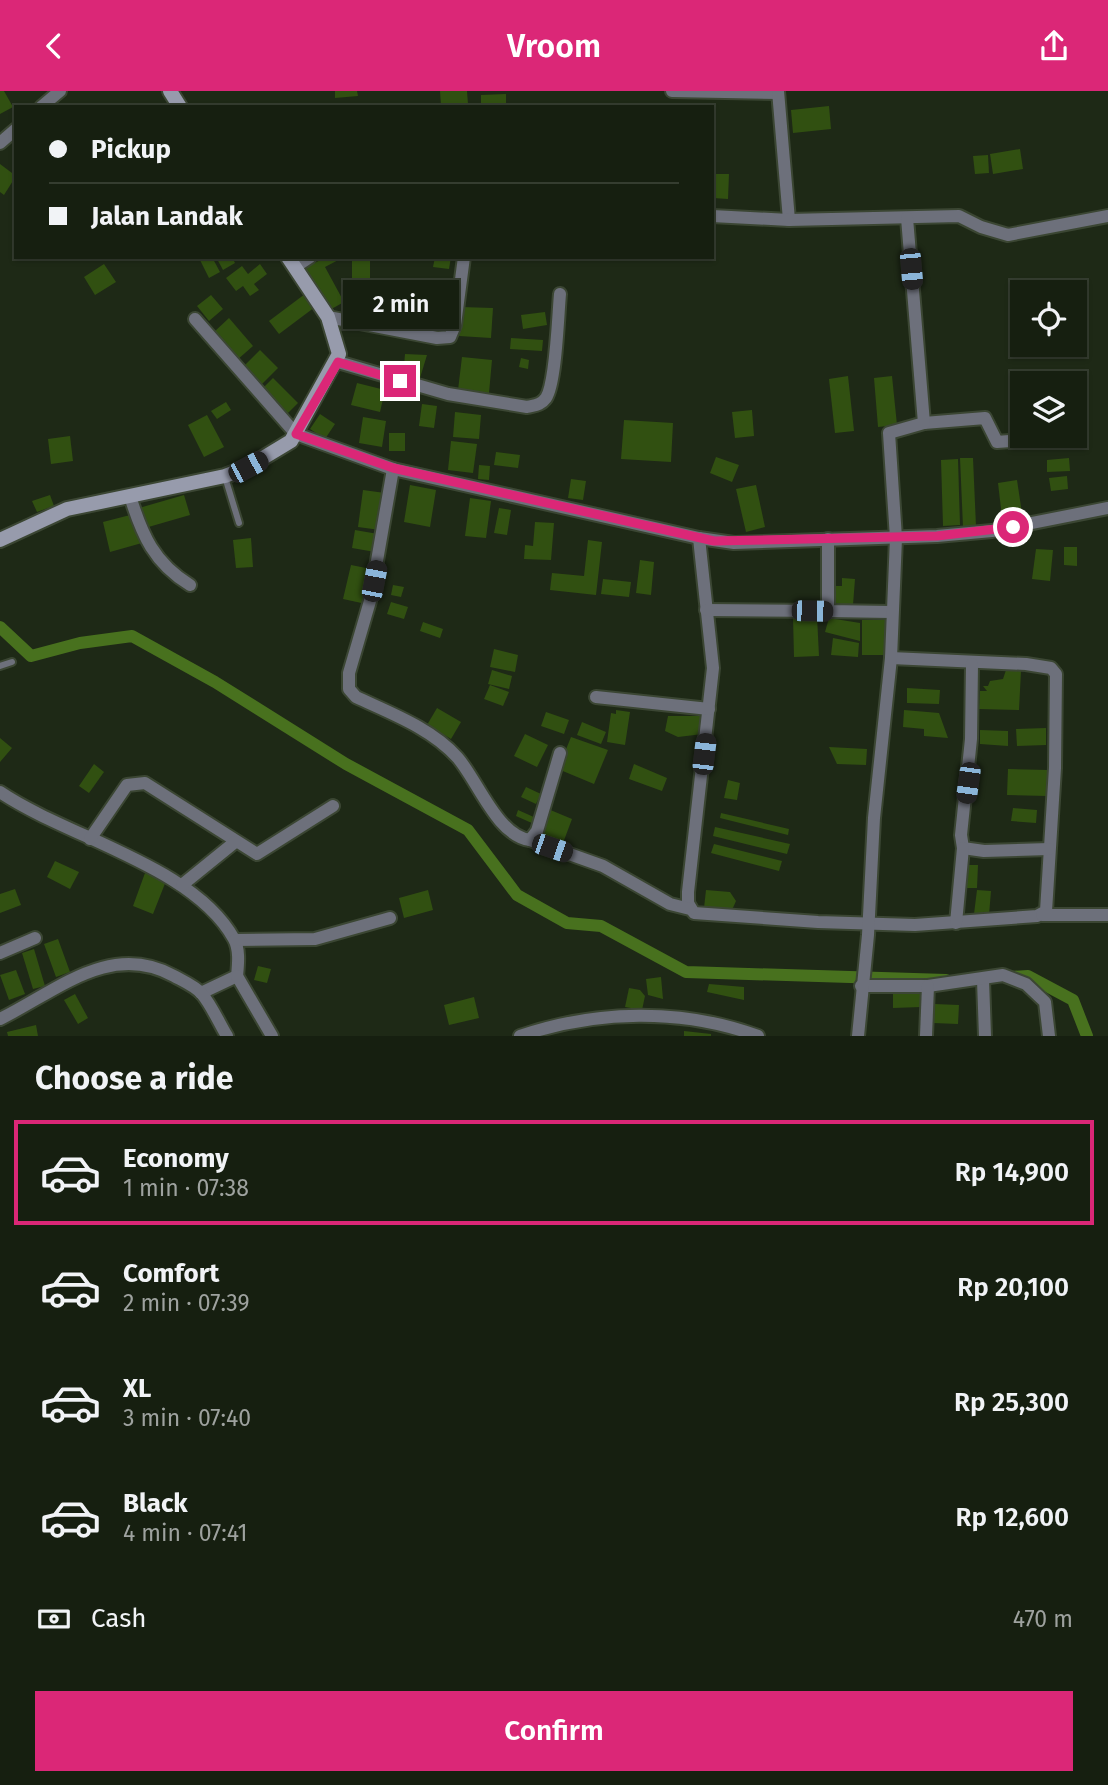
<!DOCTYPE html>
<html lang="en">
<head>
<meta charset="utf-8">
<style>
	:root { --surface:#161f10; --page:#232c1e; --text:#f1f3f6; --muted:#9ea29f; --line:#353d30; --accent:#db2777 }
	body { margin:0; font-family:"Fira Sans",sans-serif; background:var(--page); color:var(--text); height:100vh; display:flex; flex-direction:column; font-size:26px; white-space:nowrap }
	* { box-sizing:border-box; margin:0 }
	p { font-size:23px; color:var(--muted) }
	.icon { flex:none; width:38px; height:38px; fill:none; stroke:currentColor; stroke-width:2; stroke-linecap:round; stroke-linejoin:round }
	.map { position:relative; height:945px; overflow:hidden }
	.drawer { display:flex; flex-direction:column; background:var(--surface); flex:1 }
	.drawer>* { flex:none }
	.banner { position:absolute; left:14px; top:14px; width:700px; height:154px; border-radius:0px; box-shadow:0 2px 5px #0004,0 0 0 2px var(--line); display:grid; align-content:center; height:154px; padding:0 35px; background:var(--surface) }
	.controls { position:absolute; left:1010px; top:189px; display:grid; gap:14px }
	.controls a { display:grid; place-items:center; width:77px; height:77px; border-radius:0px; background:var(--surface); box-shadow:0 2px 5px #0004,0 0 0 2px var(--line); font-size:35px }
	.end { position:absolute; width:32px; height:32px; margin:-16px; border:9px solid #db2777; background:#fff; box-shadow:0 0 0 4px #fff }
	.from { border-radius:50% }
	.bubble { position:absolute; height:49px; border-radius:0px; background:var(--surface); box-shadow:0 2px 5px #0004,0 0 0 2px var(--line); font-size:23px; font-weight:600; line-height:49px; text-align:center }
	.car { position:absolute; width:21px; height:42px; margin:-21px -10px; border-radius:9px; box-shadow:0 0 5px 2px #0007; background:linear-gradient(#222 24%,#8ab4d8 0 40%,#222 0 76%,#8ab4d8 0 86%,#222 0) }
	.banner b { display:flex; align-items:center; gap:24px; height:66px; font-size:26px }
	.banner b+b { border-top:2px solid var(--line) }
	.banner i { width:18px; height:18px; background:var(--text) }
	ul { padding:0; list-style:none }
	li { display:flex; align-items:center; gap:21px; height:105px; margin:0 14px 10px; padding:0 21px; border:4px solid transparent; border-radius:0px }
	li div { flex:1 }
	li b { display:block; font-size:26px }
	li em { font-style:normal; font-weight:600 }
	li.on { border-color:var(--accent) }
	li>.icon { width:63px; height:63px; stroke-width:1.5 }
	h2 { padding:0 35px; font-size:32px; line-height:84px }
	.pay { display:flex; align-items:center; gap:18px; height:77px; padding:0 35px; font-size:26px }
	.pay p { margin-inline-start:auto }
	.button { display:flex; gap:14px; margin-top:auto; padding:14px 35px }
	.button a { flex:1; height:80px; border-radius:0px; background:var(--accent); color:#fff; font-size:28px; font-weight:600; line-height:80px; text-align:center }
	header { display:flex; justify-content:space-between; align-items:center; height:91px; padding:0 35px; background:var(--accent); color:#fff; font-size:32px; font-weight:600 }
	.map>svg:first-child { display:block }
</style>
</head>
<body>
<header><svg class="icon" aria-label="back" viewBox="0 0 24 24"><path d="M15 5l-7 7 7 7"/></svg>Vroom<svg class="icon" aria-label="share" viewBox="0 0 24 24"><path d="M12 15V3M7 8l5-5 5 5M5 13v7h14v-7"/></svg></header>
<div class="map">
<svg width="1108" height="945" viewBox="0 0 1108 945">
	<rect width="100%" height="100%" fill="#1e2916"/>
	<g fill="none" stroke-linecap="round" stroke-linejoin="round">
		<!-- canal -->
		<g stroke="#48711e" stroke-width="12">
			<path d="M0 536 31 565 80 552 132 545 215 591 346 673 468 739 517 804 567 832 601 835 686 881 946 889"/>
			<path d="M1010 886 1028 885 1073 909 1087 945"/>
		</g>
	</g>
	<!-- building -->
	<g fill="#315011">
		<path d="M0 0H4L13 16 0 23Z"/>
		<path d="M335 0H357L358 5 335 7Z"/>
		<path d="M440 0H467L468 13 441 15Z"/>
		<path d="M506 3V16H481V4Z"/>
		<path d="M829 15 831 38 793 42 791 19Z"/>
		<path d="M1020 58 1023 78 993 83 990 63Z"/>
		<path d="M988 64 989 82 975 83 973 65Z"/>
		<path d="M0 73 16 85 4 104 0 101Z"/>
		<path d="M714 83H729L728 108 713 107Z"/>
		<path d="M212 166 220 181 209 187 199 167Z"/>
		<path d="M216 166H232L235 172 223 179Z"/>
		<path d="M326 166H344L325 176 344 211 326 221 303 178Z"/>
		<rect x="352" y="166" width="18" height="21"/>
		<path d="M435 166H451L449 178 433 176Z"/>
		<path d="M104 173 116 191 95 204 84 186Z"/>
		<path d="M260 173 267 183 254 193 259 199 250 205 243 195 236 200 226 187 242 175 248 183Z"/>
		<path d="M424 193 453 197 452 210 422 207Z"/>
		<path d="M351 202 378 207 375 225 347 220Z"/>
		<path d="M305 203 315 216 279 243 269 230Z"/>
		<path d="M211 204 223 218 209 230 197 215Z"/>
		<path d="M416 213 450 214 448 239 415 238Z"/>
		<path d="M461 216 493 217 491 247 459 245Z"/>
		<path d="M545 221 547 234 523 238 521 224Z"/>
		<path d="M229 227 253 255 237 269 213 242Z"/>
		<path d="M511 247 543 249 542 260 510 258Z"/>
		<path d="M260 259 278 277 261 294 243 276Z"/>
		<path d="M405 263 427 264 420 287 403 286Z"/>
		<path d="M462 266 492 269 489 302 458 299Z"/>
		<path d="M521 267 529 269 528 278 519 276Z"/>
		<path d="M848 285 854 340 835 342 829 288Z"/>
		<path d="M892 285 897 334 878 336 874 287Z"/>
		<path d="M273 287 298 312 286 324 261 299Z"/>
		<path d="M357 292 385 299 380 321 351 314Z"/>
		<path d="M226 311 231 319 217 328 211 320Z"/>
		<path d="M422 313 437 315 434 337 419 335Z"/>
		<path d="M752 319 754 345 735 347 732 321Z"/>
		<path d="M455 321 481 324 479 348 453 346Z"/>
		<path d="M320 323 335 333 325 348 310 338Z"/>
		<path d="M207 324 224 356 204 366 188 334Z"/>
		<path d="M363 326 386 330 382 356 359 352Z"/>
		<path d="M624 329 673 332 671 371 621 368Z"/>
		<rect x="389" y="342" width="16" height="18"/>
		<path d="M70 345 73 370 51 373 48 348Z"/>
		<path d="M451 350 477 353 473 382 448 379Z"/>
		<path d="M496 361 520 364 518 377 494 374Z"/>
		<path d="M716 366 739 374 732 391 710 382Z"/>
		<path d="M960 367H973L976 435 963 436Z"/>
		<path d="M1069 367 1070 380 1047 381V369Z"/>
		<path d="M958 368 960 434 943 435 941 369Z"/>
		<path d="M479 374 490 375 489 389 478 388Z"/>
		<path d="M1067 385 1068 398 1051 400 1049 387Z"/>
		<path d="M571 388 586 390 583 409 568 407Z"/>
		<path d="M1017 389 1022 422 1002 426 998 392Z"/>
		<path d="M410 394 436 399 430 436 404 431Z"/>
		<path d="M756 394 765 436 746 441 736 398Z"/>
		<path d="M363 399 385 402 380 439 358 436Z"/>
		<path d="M50 404 54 415 37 421 32 410Z"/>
		<path d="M184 404 190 424 145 437 139 417Z"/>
		<path d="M470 407 491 410 486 447 465 445Z"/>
		<path d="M499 417 511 419 507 444 494 442Z"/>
		<path d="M134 423 142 452 110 461 103 431Z"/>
		<path d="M535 431 554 432 551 469 524 468 525 454 533 455Z"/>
		<path d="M355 439 378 443 375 461 352 457Z"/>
		<path d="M251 447 253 476 236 477 233 449Z"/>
		<path d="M588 449 602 451 596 504 550 499 552 482 584 485Z"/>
		<path d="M1064 456H1077V475L1064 474Z"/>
		<path d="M1036 458 1053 459 1050 490 1032 488Z"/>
		<path d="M640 469 654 471 651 504 636 502Z"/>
		<path d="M351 474 366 477 365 484 372 486 366 513 343 508Z"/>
		<path d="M842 487 855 488 853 514 832 512 834 495H842Z"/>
		<path d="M603 488 631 491 629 506 601 503Z"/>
		<path d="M393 494 404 496 401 506 391 504Z"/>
		<path d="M391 511 408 516 404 528 387 523Z"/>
		<path d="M817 525 819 565 794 566 793 526Z"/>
		<path d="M829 527 860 532V550L825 541Z"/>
		<rect x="862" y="529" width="24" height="35"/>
		<path d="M423 531 443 538 440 547 420 540Z"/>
		<path d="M833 547 859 552 858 566 831 564Z"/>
		<path d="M494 558 518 564 515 581 490 576Z"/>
		<path d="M492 579 512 585 509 598 488 593Z"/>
		<path d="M1006 579 1021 580 1019 619 979 618 980 600H987L983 595H988L990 590 1003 588Z"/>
		<path d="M490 594 509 601 503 615 484 608Z"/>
		<path d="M907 597 940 599 939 613 907 612Z"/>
		<path d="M437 617 461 631 451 648 427 634Z"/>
		<path d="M616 619 630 621 625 654 607 651 611 622 616 623Z"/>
		<path d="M904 619 939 622 948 647 924 645V638L903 636Z"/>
		<path d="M546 621 569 629 564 643 541 635Z"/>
		<path d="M668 625H701L703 643 678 646 665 640Z"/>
		<path d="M582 631 606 641 601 653 577 644Z"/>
		<path d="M1046 637V654L1017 655 1016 638Z"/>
		<path d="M980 639 1008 640V655L980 653Z"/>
		<path d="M525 643 548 654 537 676 514 665Z"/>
		<path d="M571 646 608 659 594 693 558 678Z"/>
		<path d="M0 647 12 657 0 671Z"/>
		<path d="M829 656 867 658 866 674 837 673Z"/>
		<path d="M94 673 104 681 89 702 79 695Z"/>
		<path d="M634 673 667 687 662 700 629 688Z"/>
		<path d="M1008 678 1048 679 1047 705 1007 704Z"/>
		<path d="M728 689 740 692 737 709 724 707Z"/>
		<path d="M526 696 541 703 536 713 521 706Z"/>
		<path d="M1013 717 1037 719 1036 732 1011 730Z"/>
		<path d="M548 718 572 728 563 752 538 743Z"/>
		<path d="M518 719 536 727 534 733 516 725Z"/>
		<path d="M721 722 789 738 788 744 720 727Z"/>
		<path d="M715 736 790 753 787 763 713 745Z"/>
		<path d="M714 753 782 770 779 780 711 762Z"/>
		<path d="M55 770 79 781 70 798 47 786Z"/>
		<path d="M963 774H978L977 797H963Z"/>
		<path d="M145 782 166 790 153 823 133 815Z"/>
		<path d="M15 798 21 814 0 822V803Z"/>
		<path d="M428 799 433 819 404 827 399 807Z"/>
		<path d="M706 799 730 801 736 810 732 819 704 817Z"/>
		<path d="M977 799 991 800 989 824 974 823Z"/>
		<path d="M58 848 70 881 56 886 44 853Z"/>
		<path d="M34 858 45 895 33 898 22 862Z"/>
		<path d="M258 875 271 878 267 892 254 889Z"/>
		<path d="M16 879 25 903 9 909 0 884Z"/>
		<path d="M661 886 663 908 648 904 646 888Z"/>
		<path d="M709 893 744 896V909L707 901Z"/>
		<path d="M629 897 640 899 645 905 642 919 625 916Z"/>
		<path d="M893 898H921V916L893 917Z"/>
		<path d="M75 903 88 927 78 933 64 909Z"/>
		<path d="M474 906 479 927 449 934 444 914Z"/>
		<path d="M934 913 959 914 958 933 933 932Z"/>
		<path d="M36 934 38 945H8L7 941Z"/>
		<path d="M684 940 711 943V945H684Z"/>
	</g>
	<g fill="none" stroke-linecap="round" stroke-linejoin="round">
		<defs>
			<g id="lane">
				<path d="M225 386 239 432"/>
				<path d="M0 575 12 571"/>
			</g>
			<g id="street">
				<path d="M672 0 778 2"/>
				<path d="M778 0 789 129"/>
				<path d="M41 16 60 0"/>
				<path d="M0 52 16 38"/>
				<path d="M712 125 789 129 959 125 981 136 1008 144 1108 125"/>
				<path d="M295 176 310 166"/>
				<path d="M328 226 437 247 450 246 455 234 464 166"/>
				<path d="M195 228 296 343 393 378 699 447 734 452 937 445 992 440 1108 417"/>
				<path d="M338 271 448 303 527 316C535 314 541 314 546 307 556 292 558 224 560 203"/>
				<path d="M924 332 985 327 997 351 1023 349"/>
				<path d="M393 378 370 510 349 582V598L356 606C390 622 431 637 457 666 477 688 497 745 530 749L537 740 560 662"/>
				<path d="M130 405C142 444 154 472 190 494"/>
				<path d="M699 447 713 577 688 801V812L694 822 818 831 915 834 1037 825 1046 820 1055 677 1056 583 1051 577 1026 573 891 567"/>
				<path d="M828 448V520L891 521"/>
				<path d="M706 519 828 520"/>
				<path d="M972 573 971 648 961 744 963 757 984 760 1049 758"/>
				<path d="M596 606 709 618"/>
				<path d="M0 701C68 747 194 775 234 848 240 859 238 874 237 885L201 902"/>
				<path d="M90 748 127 694 145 692 257 763 333 715"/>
				<path d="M530 749 603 775 670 813 690 818"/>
				<path d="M182 794 235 751"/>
				<path d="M1042 824H1108"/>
				<path d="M956 832 963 757"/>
				<path d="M235 849 315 848 390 827"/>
				<path d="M0 862 35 847"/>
				<path d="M237 885 272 945"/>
				<path d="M983 889 985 945"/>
				<path d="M861 895H928L1003 884 1026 893 1045 911 1049 945"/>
				<path d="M0 928C57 900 110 850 174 885 183 890 195 895 202 903 212 915 219 932 227 945"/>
				<path d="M520 945C596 919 682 917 758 945"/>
				<path d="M858 945 868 844 874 727 891 567 896 447 889 342 924 332 907 127"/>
				<path d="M926 945 928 895"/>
			</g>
			<g id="secondary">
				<path d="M170 0 180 16"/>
				<path d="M0 449 67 418 225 385 248 376 291 350 339 263 328 226 288 166"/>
			</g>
		</defs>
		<!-- lane casing -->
		<use href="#lane" stroke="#3b4633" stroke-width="10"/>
		<!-- street casing -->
		<use href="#street" stroke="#3b4633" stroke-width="16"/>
		<!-- secondary casing -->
		<use href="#secondary" stroke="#3b4633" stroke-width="18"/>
		<!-- lane -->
		<use href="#lane" stroke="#6d707b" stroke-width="6"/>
		<!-- street -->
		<use href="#street" stroke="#6d707b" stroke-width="12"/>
		<!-- secondary -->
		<use href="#secondary" stroke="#979bac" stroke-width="14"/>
	</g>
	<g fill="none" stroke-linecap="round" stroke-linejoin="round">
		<!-- route -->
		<path stroke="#db2777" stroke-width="9" d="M400 290 338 271 296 343 393 377 714 450 937 445 1013 436"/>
	</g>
</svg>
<div class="controls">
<a><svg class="icon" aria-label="locate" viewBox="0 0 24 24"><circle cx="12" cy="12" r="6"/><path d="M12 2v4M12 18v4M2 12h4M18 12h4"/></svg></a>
<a><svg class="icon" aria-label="layers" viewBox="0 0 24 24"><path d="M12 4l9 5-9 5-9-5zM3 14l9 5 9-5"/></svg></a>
</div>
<i class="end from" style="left:1013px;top:436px"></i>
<i class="end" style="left:400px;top:290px"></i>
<div class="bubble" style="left:343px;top:189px;width:116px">2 min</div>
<i class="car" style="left:911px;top:178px;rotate:175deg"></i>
<i class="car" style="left:248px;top:376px;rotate:62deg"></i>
<i class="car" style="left:374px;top:490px;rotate:11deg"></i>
<i class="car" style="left:812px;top:520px;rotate:91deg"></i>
<i class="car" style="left:704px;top:663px;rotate:7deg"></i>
<i class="car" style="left:968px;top:692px;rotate:188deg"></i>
<i class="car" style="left:552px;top:757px;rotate:109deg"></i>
<div class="banner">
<b><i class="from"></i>Pickup</b>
<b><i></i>Jalan Landak</b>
</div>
</div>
<section class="drawer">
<h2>Choose a ride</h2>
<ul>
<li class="on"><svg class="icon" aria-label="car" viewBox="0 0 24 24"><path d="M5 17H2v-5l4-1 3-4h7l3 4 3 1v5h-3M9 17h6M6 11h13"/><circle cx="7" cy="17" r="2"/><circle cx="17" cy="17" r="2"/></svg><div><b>Economy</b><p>1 min · 07:38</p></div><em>Rp 14,900</em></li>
<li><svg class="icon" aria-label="car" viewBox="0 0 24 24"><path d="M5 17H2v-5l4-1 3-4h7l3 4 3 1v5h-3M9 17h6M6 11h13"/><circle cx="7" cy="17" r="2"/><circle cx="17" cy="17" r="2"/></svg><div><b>Comfort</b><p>2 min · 07:39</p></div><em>Rp 20,100</em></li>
<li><svg class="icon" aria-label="car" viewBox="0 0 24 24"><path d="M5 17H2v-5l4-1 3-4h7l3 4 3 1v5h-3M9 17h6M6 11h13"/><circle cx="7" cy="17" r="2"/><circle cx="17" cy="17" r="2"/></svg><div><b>XL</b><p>3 min · 07:40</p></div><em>Rp 25,300</em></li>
<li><svg class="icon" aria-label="car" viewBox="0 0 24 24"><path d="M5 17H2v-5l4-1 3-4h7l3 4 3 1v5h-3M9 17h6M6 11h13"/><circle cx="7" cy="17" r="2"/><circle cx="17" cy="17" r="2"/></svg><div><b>Black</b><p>4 min · 07:41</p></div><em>Rp 12,600</em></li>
</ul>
<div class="pay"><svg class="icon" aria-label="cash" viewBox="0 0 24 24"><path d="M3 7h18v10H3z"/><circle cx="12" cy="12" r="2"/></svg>Cash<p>470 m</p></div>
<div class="button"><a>Confirm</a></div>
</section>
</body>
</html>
